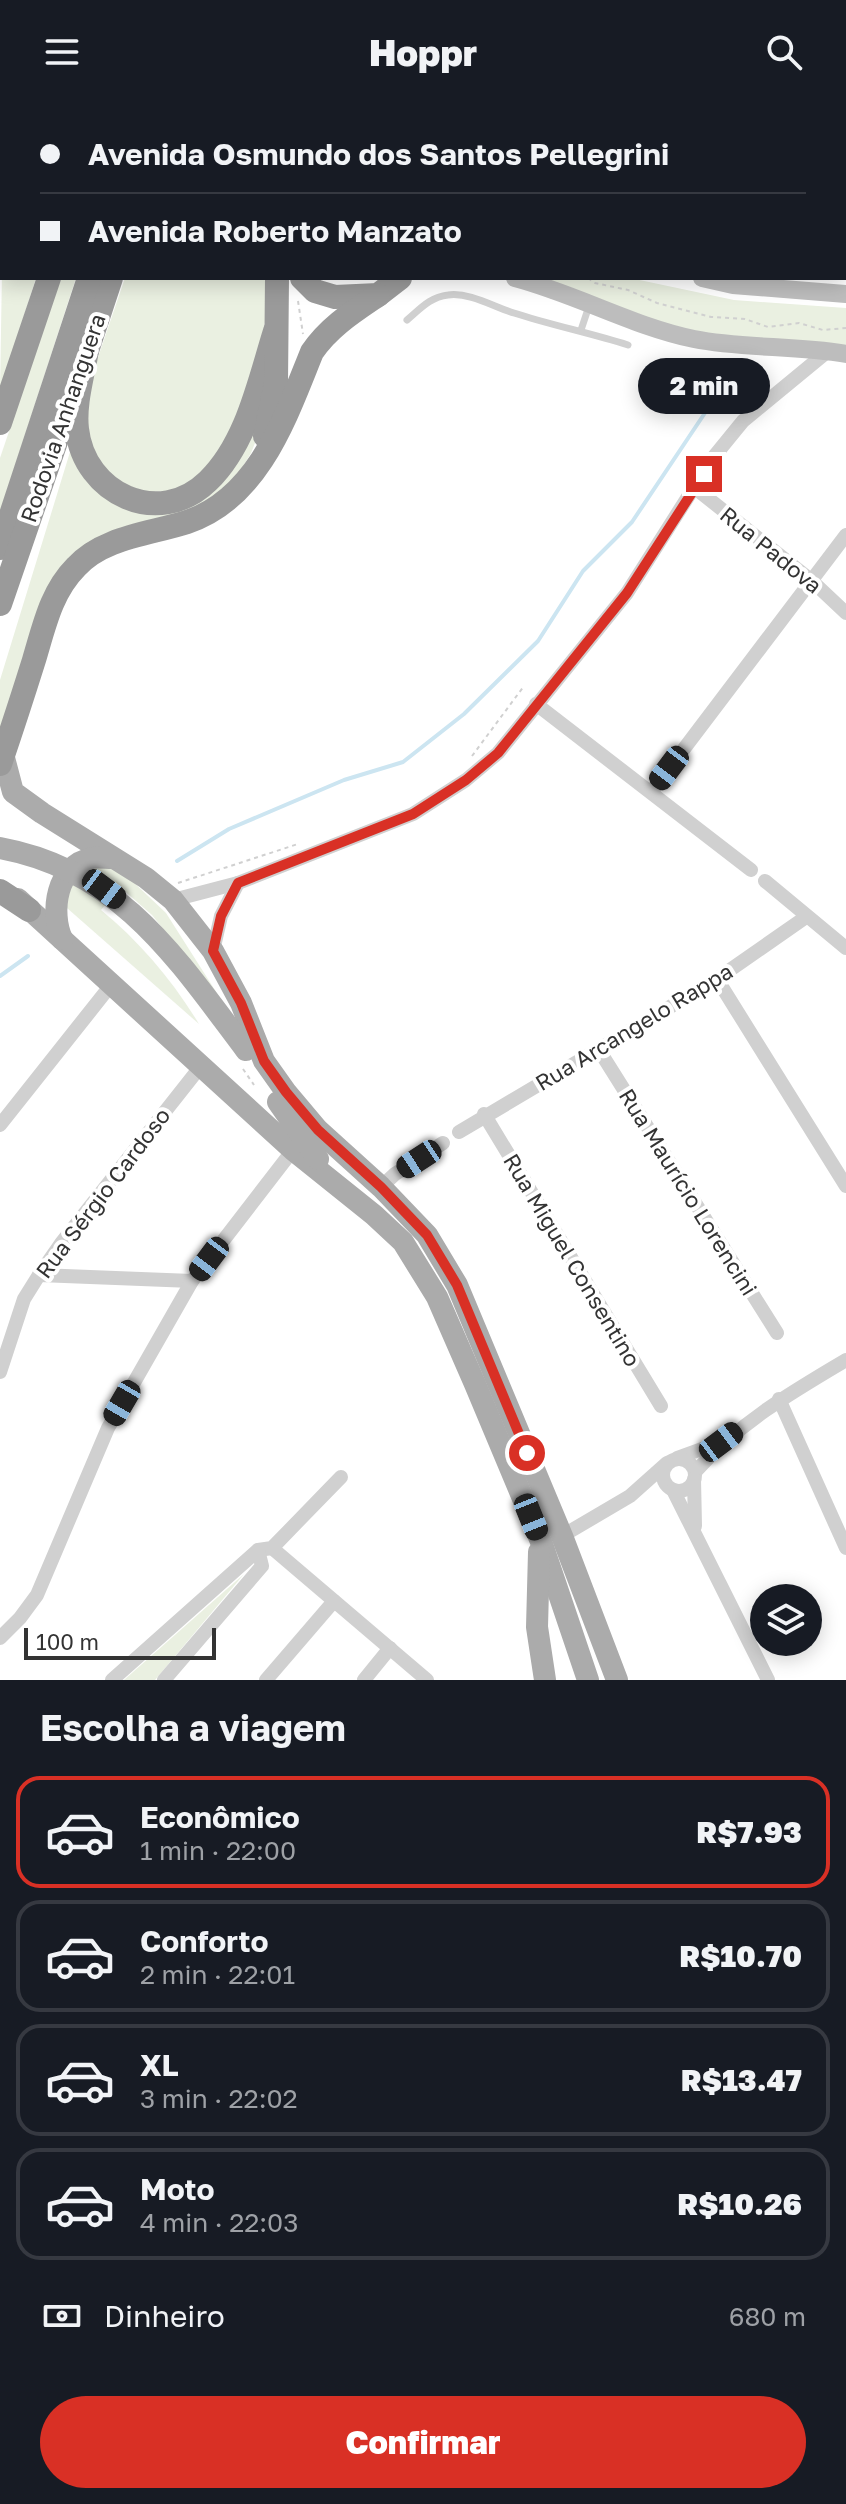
<!DOCTYPE html>
<html lang="pt">
<head>
<meta charset="utf-8">
<style>
	:root { --surface:#171b24; --page:#242831; --text:#f1f3f6; --muted:#9ea1a6; --line:#363941; --accent:#d93025 }
	body { margin:0; font-family:"Golos Text",sans-serif; background:var(--page); color:var(--text); height:100vh; display:flex; flex-direction:column; font-size:30px; white-space:nowrap }
	* { box-sizing:border-box; margin:0 }
	p { font-size:26px; color:var(--muted) }
	.icon { flex:none; width:44px; height:44px; fill:none; stroke:currentColor; stroke-width:2; stroke-linecap:round; stroke-linejoin:round }
	.map { position:relative; height:1576px; overflow:hidden }
	.drawer { display:flex; flex-direction:column; background:var(--surface); flex:1 }
	.drawer>* { flex:none }
	.hud { position:absolute; left:0px; top:0px; width:846px; height:176px; box-shadow:0 4px 20px #0003; display:grid; align-content:center; height:176px; padding:0 40px; background:var(--surface) }
	.tools { position:absolute; left:750px; top:1480px; display:grid; gap:16px }
	.tools a { display:grid; place-items:center; width:72px; height:72px; border-radius:50%; background:var(--surface); box-shadow:0 4px 20px #0003; font-size:40px }
	.scale { position:absolute; left:24px; bottom:20px; width:192px; box-sizing:border-box; padding-left:8px; border:4px solid #333; border-top:0; font-size:22px; line-height:28px; white-space:nowrap; color:#333; -webkit-text-stroke:6px #fff; paint-order:stroke }
	.end { position:absolute; width:36px; height:36px; margin:-18px; border:10px solid #d93025; background:#fff; box-shadow:0 0 0 4px #fff }
	.from { border-radius:50% }
	.bubble { position:absolute; height:56px; border-radius:28px; background:var(--surface); box-shadow:0 4px 20px #0003; font-size:26px; font-weight:800; line-height:56px; text-align:center }
	.car { position:absolute; width:24px; height:48px; margin:-24px -12px; border-radius:10px; box-shadow:0 0 6px 2px #0007; background:linear-gradient(#222 24%,#8ab4d8 0 40%,#222 0 76%,#8ab4d8 0 86%,#222 0) }
	.hud b { display:flex; align-items:center; gap:28px; height:76px; font-size:30px }
	.hud b+b { border-top:2px solid var(--line) }
	.hud i { width:20px; height:20px; background:var(--text) }
	ul { padding:0; list-style:none }
	li { display:flex; align-items:center; gap:24px; height:112px; margin:0 16px 12px; padding:0 24px; border:4px solid var(--line); border-radius:24px }
	li div { flex:1 }
	li b { display:block; font-size:30px }
	li em { font-style:normal; font-weight:800 }
	li.current { border-color:var(--accent) }
	li>.icon { width:72px; height:72px; stroke-width:1.5 }
	h2 { padding:0 40px; font-size:36px; line-height:96px }
	.pay { display:flex; align-items:center; gap:20px; height:88px; padding:0 40px; font-size:30px }
	.pay p { margin-inline-start:auto }
	.button { display:flex; gap:16px; margin-top:auto; padding:16px 40px }
	.button a { flex:1; height:92px; border-radius:48px; background:var(--accent); color:#fff; font-size:32px; font-weight:800; line-height:92px; text-align:center }
	header { display:flex; justify-content:space-between; align-items:center; height:104px; padding:0 40px; background:var(--surface); font-size:36px; font-weight:800 }
	.map>svg:first-child { display:block }
</style>
</head>
<body>
<header><svg class="icon" aria-label="menu" viewBox="0 0 24 24"><path d="M4 6h16M4 12h16M4 18h16"/></svg>Hoppr<svg class="icon" aria-label="search" viewBox="0 0 24 24"><circle cx="10" cy="10" r="6"/><path d="M15 15l6 6"/></svg></header>
<div class="map">
<svg width="846" height="1576" viewBox="0 0 846 1576">
	<rect width="100%" height="100%" fill="#fff"/>
	<!-- green -->
	<g fill="#eaf0e1">
		<path d="M0 0H88L2 2 0 150Z"/>
		<path d="M2 167V174H36L0 287Z"/>
		<path d="M61 174H76L0 408V354Z"/>
		<path d="M125 174H268L267 209 256 262 222 349 184 386 137 389 99 366 83 312 93 268Z"/>
		<path d="M526 174H630L734 196 846 204V248L714 236Z"/>
		<path d="M255 310 259 329 251 349 241 366 212 396 88 443 0 626V576L70 348 89 379 169 406Z"/>
		<path d="M100 759 128 773 166 809 227 905 152 811 120 783 101 806C139 837 173 877 199 920L67 804C68 776 79 772 100 759Z"/>
		<path d="M244 1470 155 1576H124Z"/>
	</g>
	<g fill="none" stroke-linecap="round" stroke-linejoin="round">
		<!-- stream -->
		<g stroke="#cce5f1" stroke-width="4">
			<path d="M844 110 846 109"/>
			<path d="M177 757 229 725 344 676 403 658 464 610 538 537 583 467 632 418 733 267"/>
			<path d="M0 872 28 852"/>
		</g>
		<!-- path -->
		<g stroke="#d0d0d0" stroke-width="2" stroke-dasharray="4 4" stroke-linecap="butt">
			<path d="M588 174 595 179 628 186 657 199 711 213 745 215 768 223 799 219 823 226 846 224"/>
			<path d="M298 197 303 230"/>
			<path d="M472 652 524 582"/>
			<path d="M178 779 298 740"/>
			<path d="M243 965 254 981"/>
		</g>
		<!-- lane -->
		<g stroke="#d0d0d0" stroke-width="7">
			<path d="M496 2 497 0"/>
			<path d="M517 2 518 0"/>
			<path d="M634 2 635 0"/>
			<path d="M723 2 724 0"/>
			<path d="M407 216C420 205 430 193 448 191 470 188 494 203 514 209 551 221 590 229 628 241"/>
			<path d="M581 226 589 202"/>
		</g>
		<!-- street -->
		<g stroke="#d0d0d0" stroke-width="14">
			<path d="M695 384 812 477 846 509"/>
			<path d="M536 600 751 766"/>
			<path d="M652 687 846 431"/>
			<path d="M765 777 846 844"/>
			<path d="M173 796 238 779 413 710 466 676 498 649 627 489 712 355 743 317 828 247"/>
			<path d="M213 847 221 812 238 779"/>
			<path d="M717 875 846 1082"/>
			<path d="M599 946 777 1229"/>
			<path d="M484 1010 661 1302"/>
			<path d="M0 1021 111 881"/>
			<path d="M459 1028 717 875 806 813"/>
			<path d="M381 1083 395 1070 443 1039"/>
			<path d="M39 1171 192 1177"/>
			<path d="M0 1268 24 1195 39 1171 62 1138 201 962"/>
			<path d="M779 1295 846 1444"/>
			<path d="M677 1354 721 1338"/>
			<circle cx="679" cy="1371" r="16"/>
			<path d="M695 1368C739 1319 790 1289 846 1256"/>
			<path d="M694 1375 695 1422"/>
			<path d="M673 1386 768 1576"/>
			<path d="M562 1432 630 1392 667 1359"/>
			<path d="M272 1444 427 1576"/>
			<path d="M0 1534 20 1514 37 1491 108 1324 192 1177 293 1046"/>
			<path d="M112 1576 258 1446 272 1444 341 1373"/>
			<path d="M164 1576 262 1462 258 1446"/>
			<path d="M266 1576 334 1497"/>
			<path d="M364 1576 390 1544"/>
		</g>
		<!-- secondary -->
		<g stroke="#bdbdbd" stroke-width="18">
			<path d="M515 174C576 190 632 222 694 235 744 245 796 241 846 250"/>
			<path d="M702 174 733 181 846 190"/>
		</g>
		<!-- primary -->
		<g stroke="#ababab" stroke-width="22">
			<path d="M180 0 187 2"/>
			<path d="M284 2 289 0"/>
			<path d="M3 650 13 688 42 709 146 774 173 796 213 847 241 899 264 957 286 988 318 1026 381 1083 427 1131 457 1181 562 1432 617 1576"/>
			<path d="M18 795 293 1046 374 1111 403 1138 437 1193 475 1280 542 1440 588 1576"/>
			<path d="M62 835C50 808 56 761 92 754 98 753 106 754 112 754"/>
			<path d="M278 998 318 1055"/>
			<path d="M539 1448 537 1523 545 1576"/>
		</g>
		<!-- highway -->
		<g stroke="#9a9a9a" stroke-width="24">
			<path d="M454 0 455 2"/>
			<path d="M105 2 106 0"/>
			<path d="M167 2V0"/>
			<path d="M302 2 303 0"/>
			<path d="M0 158H2"/>
			<path d="M302 174 315 187 335 193 378 191 400 174"/>
			<path d="M87 246C83 271 74 300 77 325 84 390 159 425 208 377 247 339 259 278 275 227"/>
			<path d="M83 259 111 174"/>
			<path d="M0 319 49 174"/>
			<path d="M265 332 276 279 277 174"/>
			<path d="M0 444 89 174"/>
			<path d="M0 500 71 294"/>
			<path d="M0 660C12 625 23 591 34 556 44 523 51 488 76 463 103 433 150 430 187 418 259 394 286 312 312 248 329 223 353 208 378 191"/>
			<path d="M0 787 29 806"/>
		</g>
		<!-- primary-bridge -->
		<path stroke="#ababab" stroke-width="22" d="M0 744C121 766 177 855 246 946"/>
		<!-- highway-bridge -->
		<path stroke="#9a9a9a" stroke-width="24" d="M146 2V0"/>
	</g>
	<g fill="none" stroke-linecap="round" stroke-linejoin="round">
		<!-- route -->
		<path stroke="#d93025" stroke-width="10" d="M527 1349 457 1181 427 1131 381 1083 318 1026 286 988 264 957 241 899 213 847 221 812 238 779 413 710 466 676 498 649 627 489 704 370"/>
	</g>
	<g text-anchor="middle" stroke-width="8" stroke-linejoin="round" paint-order="stroke">
		<!-- street labels -->
		<g font-size="22" fill="#333" stroke="#fff">
			<text transform="translate(63 314) rotate(-71)" y="8">Rodovia Anhanguera</text>
			<text transform="translate(771 446) rotate(39)" y="8">Rua Padova</text>
			<text transform="translate(634 923) rotate(-31)" y="8">Rua Arcangelo Rappa</text>
			<text transform="translate(688 1088) rotate(58)" y="8">Rua Maurício Lorencini</text>
			<text transform="translate(103 1089) rotate(-53)" y="8">Rua Sérgio Cardoso</text>
			<text transform="translate(572 1156) rotate(59)" y="8">Rua Miguel Consentino</text>
		</g>
	</g>
</svg>
<div class="tools">
<a><svg class="icon" aria-label="layers" viewBox="0 0 24 24"><path d="M12 4l9 5-9 5-9-5zM3 14l9 5 9-5"/></svg></a>
</div>
<div class="scale">100 m</div>
<i class="end from" style="left:527px;top:1349px"></i>
<i class="end" style="left:704px;top:370px"></i>
<div class="bubble" style="left:638px;top:254px;width:132px">2 min</div>
<i class="car" style="left:669px;top:664px;rotate:217deg"></i>
<i class="car" style="left:104px;top:785px;rotate:127deg"></i>
<i class="car" style="left:419px;top:1055px;rotate:237deg"></i>
<i class="car" style="left:209px;top:1155px;rotate:217deg"></i>
<i class="car" style="left:122px;top:1299px;rotate:210deg"></i>
<i class="car" style="left:721px;top:1338px;rotate:53deg"></i>
<i class="car" style="left:531px;top:1413px;rotate:158deg"></i>
<div class="hud">
<b><i class="from"></i>Avenida Osmundo dos Santos Pellegrini</b>
<b><i></i>Avenida Roberto Manzato</b>
</div>
</div>
<section class="drawer">
<h2>Escolha a viagem</h2>
<ul>
<li class="current"><svg class="icon" aria-label="car" viewBox="0 0 24 24"><path d="M5 17H2v-5l4-1 3-4h7l3 4 3 1v5h-3M9 17h6M6 11h13"/><circle cx="7" cy="17" r="2"/><circle cx="17" cy="17" r="2"/></svg><div><b>Econômico</b><p>1 min · 22:00</p></div><em>R$7.93</em></li>
<li><svg class="icon" aria-label="car" viewBox="0 0 24 24"><path d="M5 17H2v-5l4-1 3-4h7l3 4 3 1v5h-3M9 17h6M6 11h13"/><circle cx="7" cy="17" r="2"/><circle cx="17" cy="17" r="2"/></svg><div><b>Conforto</b><p>2 min · 22:01</p></div><em>R$10.70</em></li>
<li><svg class="icon" aria-label="car" viewBox="0 0 24 24"><path d="M5 17H2v-5l4-1 3-4h7l3 4 3 1v5h-3M9 17h6M6 11h13"/><circle cx="7" cy="17" r="2"/><circle cx="17" cy="17" r="2"/></svg><div><b>XL</b><p>3 min · 22:02</p></div><em>R$13.47</em></li>
<li><svg class="icon" aria-label="car" viewBox="0 0 24 24"><path d="M5 17H2v-5l4-1 3-4h7l3 4 3 1v5h-3M9 17h6M6 11h13"/><circle cx="7" cy="17" r="2"/><circle cx="17" cy="17" r="2"/></svg><div><b>Moto</b><p>4 min · 22:03</p></div><em>R$10.26</em></li>
</ul>
<div class="pay"><svg class="icon" aria-label="cash" viewBox="0 0 24 24"><path d="M3 7h18v10H3z"/><circle cx="12" cy="12" r="2"/></svg>Dinheiro<p>680 m</p></div>
<div class="button"><a>Confirmar</a></div>
</section>
</body>
</html>
